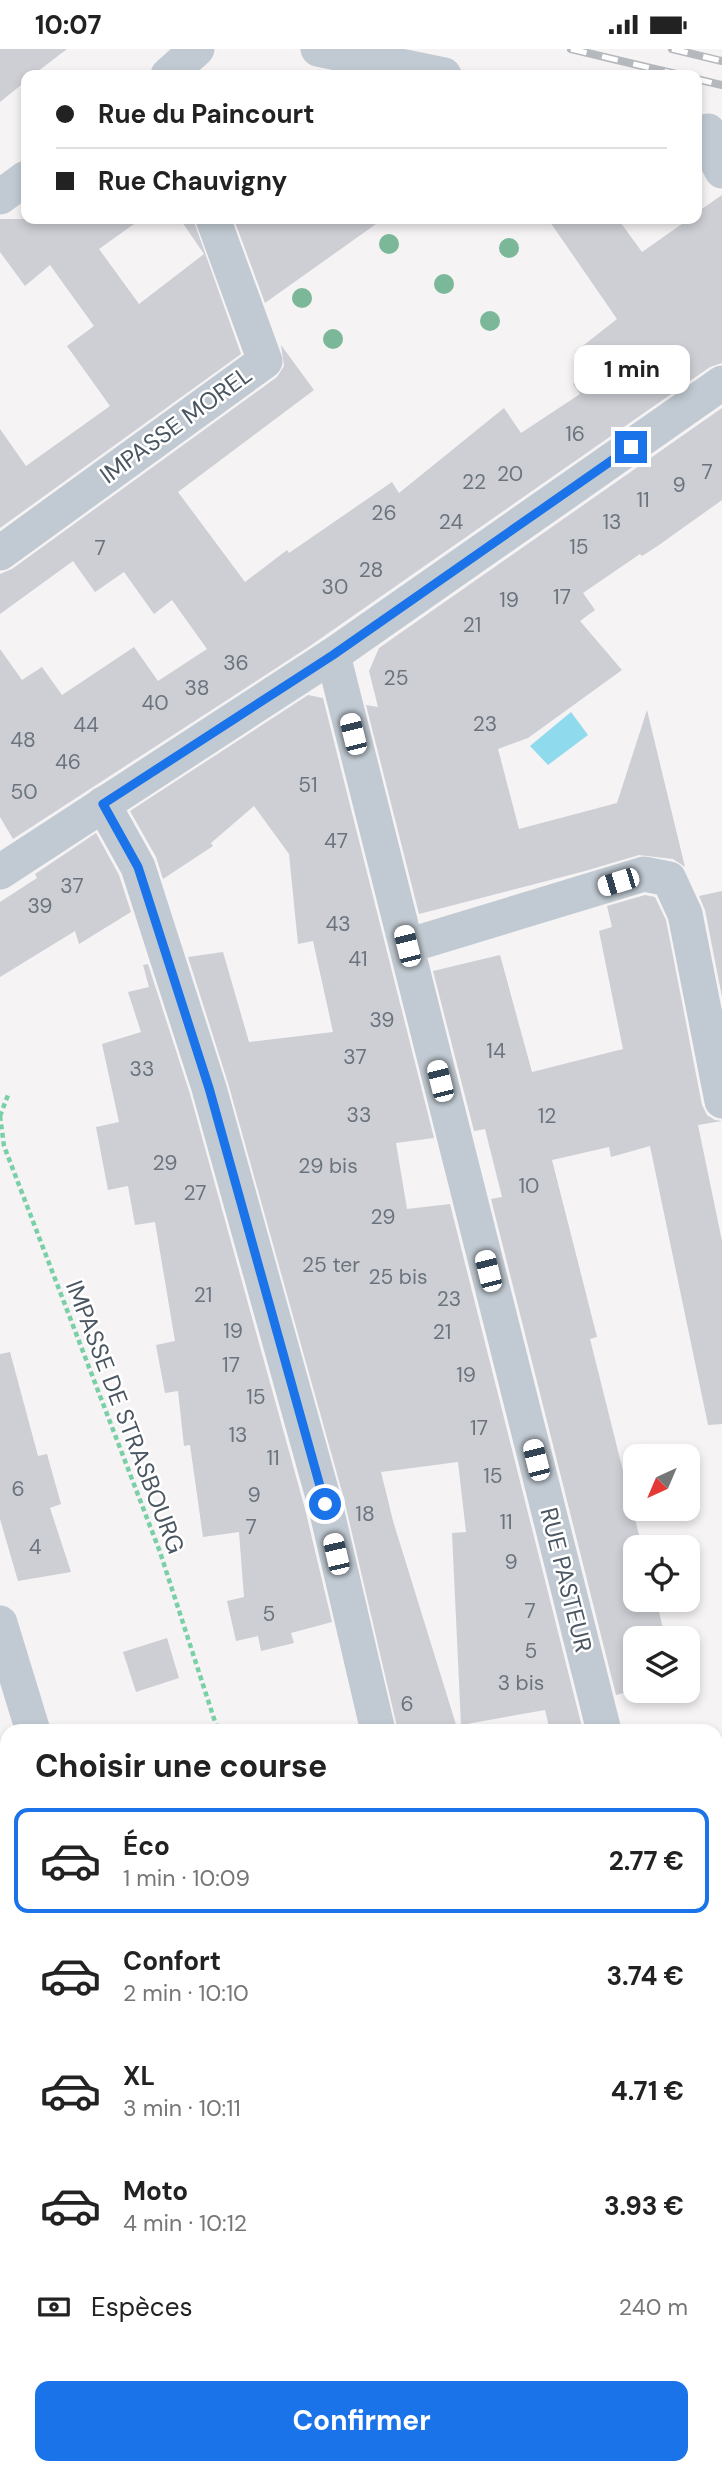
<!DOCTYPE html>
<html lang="fr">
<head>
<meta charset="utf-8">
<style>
	:root { --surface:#fff; --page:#f2f2f2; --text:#222; --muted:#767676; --line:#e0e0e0; --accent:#1a73e8 }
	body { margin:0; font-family:"DM Sans",sans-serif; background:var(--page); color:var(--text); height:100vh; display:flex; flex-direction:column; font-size:26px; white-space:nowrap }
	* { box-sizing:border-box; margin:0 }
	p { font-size:23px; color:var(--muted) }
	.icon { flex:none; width:38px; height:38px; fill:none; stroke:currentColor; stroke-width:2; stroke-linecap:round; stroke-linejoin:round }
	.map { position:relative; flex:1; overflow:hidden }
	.sheet { position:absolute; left:0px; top:1675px; width:723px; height:751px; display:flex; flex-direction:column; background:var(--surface); border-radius:21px 21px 0 0; box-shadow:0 4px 10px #0003 }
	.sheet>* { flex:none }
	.top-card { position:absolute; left:21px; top:21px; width:681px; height:154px; border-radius:14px; box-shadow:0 4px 10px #0003; display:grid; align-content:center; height:154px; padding:0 35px; background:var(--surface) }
	.needle { width:46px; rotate:224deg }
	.fabs { position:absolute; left:623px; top:1395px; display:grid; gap:14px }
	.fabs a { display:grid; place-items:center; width:77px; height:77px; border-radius:14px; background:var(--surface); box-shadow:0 4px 10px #0003; font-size:35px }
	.end { position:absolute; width:32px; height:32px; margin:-16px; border:9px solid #1a73e8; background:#fff; box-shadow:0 0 0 4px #fff }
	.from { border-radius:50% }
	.bubble { position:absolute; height:49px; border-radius:14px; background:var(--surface); box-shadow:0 4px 10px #0003; font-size:23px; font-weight:700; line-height:49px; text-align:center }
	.car { position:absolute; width:21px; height:42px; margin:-21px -10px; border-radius:9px; box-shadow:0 0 5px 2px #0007; background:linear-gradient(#fff 24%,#345 0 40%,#fff 0 76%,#345 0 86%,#fff 0) }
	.top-card b { display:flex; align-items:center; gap:24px; height:66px; font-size:26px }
	.top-card b+b { border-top:2px solid var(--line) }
	.top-card i { width:18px; height:18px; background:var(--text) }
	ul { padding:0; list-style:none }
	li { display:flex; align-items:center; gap:21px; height:105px; margin:0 14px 10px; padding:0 21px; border:4px solid transparent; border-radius:14px }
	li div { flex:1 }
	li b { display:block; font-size:26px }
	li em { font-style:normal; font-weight:700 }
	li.active { border-color:var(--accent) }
	li>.icon { width:63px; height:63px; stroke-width:1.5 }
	h2 { padding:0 35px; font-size:32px; line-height:84px }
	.pay { display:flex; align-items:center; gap:18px; height:77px; padding:0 35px; font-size:26px }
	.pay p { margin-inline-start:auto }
	.action { display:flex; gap:14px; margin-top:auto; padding:14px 35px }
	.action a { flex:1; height:80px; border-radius:14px; background:var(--accent); color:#fff; font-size:28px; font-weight:700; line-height:80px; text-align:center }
	.status { display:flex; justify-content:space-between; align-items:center; height:49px; padding:0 35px; background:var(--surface); direction:ltr }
	.status svg { height:19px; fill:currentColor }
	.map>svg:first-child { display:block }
</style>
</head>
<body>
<div class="status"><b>10:07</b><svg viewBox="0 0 49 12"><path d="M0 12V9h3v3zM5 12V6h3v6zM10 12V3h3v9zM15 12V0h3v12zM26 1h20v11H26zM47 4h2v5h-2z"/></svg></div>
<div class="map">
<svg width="722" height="2425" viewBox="0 0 722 2425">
	<rect width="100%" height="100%" fill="#f5f3f3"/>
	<!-- water -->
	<path fill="#90daee" d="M571 663 588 686 548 716 530 697Z"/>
	<!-- building -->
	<g fill="#cdcfd5">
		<path d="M0 0H67L33 26H26V32L0 53Z"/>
		<path d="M722 146V314L710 318 307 599 13 790 0 768V600L22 631 42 618 62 646 134 598 158 632 207 600 172 551 154 565 124 523 95 543 73 512 0 565V525L12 520 277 328 284 317 281 296 314 341 178 443 245 533 287 501 289 504 392 433 399 444 504 359 521 384 580 345 573 335 589 323 575 303 617 270 548 170H618L642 203 689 170H696V164Z"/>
		<path d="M0 170H141L99 200 139 255 204 205 180 170H193L241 305 0 479V380L26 417 110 357 67 297 94 277 50 216 25 237 0 203Z"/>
		<path d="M234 170H383L265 254Z"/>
		<path d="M722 359V451L659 496 642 507 640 505 583 544 595 561 580 572 622 621 528 689 498 700 519 780 617 754 647 661 685 818 673 810 639 806 585 822 419 865 366 656 378 658 369 622 379 599Z"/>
		<path d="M308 646 323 649 434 1089 396 1094 407 1160 450 1155 583 1682H550L545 1661 461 1676 452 1484 466 1483 458 1413 381 1423 393 1472 458 1682H398L344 1450 228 1034 188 908 223 903 249 993 333 983 313 892 298 895 289 805 254 757 211 794 213 797 163 830 156 808 130 762Z"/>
		<path d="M96 784 119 826 131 863 79 895 75 882 0 928V853L37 829 35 825Z"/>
		<path d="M722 842V948L705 861 699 847Z"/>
		<path d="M645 846 655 848 666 871 702 1056 707 1066 715 1071 722 1072 698 1076 722 1192V1375L708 1376 650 1097 611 1108 609 1098 552 1111 597 1288 590 1290 642 1498H635V1550H656L664 1584 648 1589H635V1641L616 1646 491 1150 502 1148 485 1080 474 1082 433 922 500 906 532 1023 623 1000 599 882 612 878 607 857Z"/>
		<path d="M148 915 190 1045 305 1460 332 1573 291 1584 294 1594 261 1602 258 1587 236 1592 227 1552 244 1548 239 1483 203 1488 190 1396 184 1397 178 1342 165 1344 156 1296 175 1292 155 1173 135 1176 128 1137 108 1141 96 1078 119 1073 102 995 141 983 128 943 149 938 143 916Z"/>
		<path d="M10 1303 38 1407 47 1405 61 1455 50 1459 71 1523 18 1532 0 1470V1305Z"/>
		<path d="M167 1589 179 1629 136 1643 123 1603Z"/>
	</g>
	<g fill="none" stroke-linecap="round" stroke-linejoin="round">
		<!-- path -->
		<g stroke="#7ad0a6" stroke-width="4.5" stroke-dasharray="5 3.5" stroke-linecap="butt">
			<path d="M0 1067 4 1097 160 1503 218 1682"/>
			<path d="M0 1067 8 1046"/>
		</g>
		<!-- street -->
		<g stroke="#c1cad2" stroke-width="35">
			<path d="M318 0 444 26"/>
			<path d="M168 26 197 0"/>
			<path d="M708 82 712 103 722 122"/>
			<path d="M0 148 26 129"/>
			<path d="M0 504 265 312 213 170"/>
			<path d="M333 606 604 1682"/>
			<path d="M103 755 138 818 209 1039 325 1455 378 1682"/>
			<path d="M0 823 333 606 722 334"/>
			<path d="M407 897 644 825 669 830 685 865 722 1052"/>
			<path d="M0 1574 33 1682"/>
			<path d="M716 1805H722"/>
			<path d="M0 1900 7 1898"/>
			<path d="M276 2418 278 2425"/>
		</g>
		<defs>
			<g id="rail">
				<path d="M571 0 680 26"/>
				<path d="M672 0 722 12"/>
				<path d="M696 30 722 36"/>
			</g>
		</defs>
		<!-- rail casing -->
		<use href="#rail" stroke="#b5b8bd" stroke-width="8"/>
		<!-- rail -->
		<use href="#rail" stroke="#fff" stroke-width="5" stroke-dasharray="16" stroke-linecap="butt"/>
	</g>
	<!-- trees -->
	<g fill="#7bb799">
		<circle cx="389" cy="195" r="10"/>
		<circle cx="509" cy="199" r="10"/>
		<circle cx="444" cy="235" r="10"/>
		<circle cx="302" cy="249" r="10"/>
		<circle cx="490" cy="272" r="10"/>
		<circle cx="333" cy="290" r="10"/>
	</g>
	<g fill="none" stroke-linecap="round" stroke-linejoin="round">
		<!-- route -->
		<path stroke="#1a73e8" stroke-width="9" d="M325 1455 209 1039 138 818 103 755 333 606 631 398"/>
	</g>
	<g text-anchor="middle" stroke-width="5" stroke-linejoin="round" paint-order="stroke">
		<!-- number labels -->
		<g font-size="21" fill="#6b747e">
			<text x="575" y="392">16</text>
			<text x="707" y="430">7</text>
			<text x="510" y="432">20</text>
			<text x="474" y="440">22</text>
			<text x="679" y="443">9</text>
			<text x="643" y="458">11</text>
			<text x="384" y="471">26</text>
			<text x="451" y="480">24</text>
			<text x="612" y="480">13</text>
			<text x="579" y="505">15</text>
			<text x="100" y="506">7</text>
			<text x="371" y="528">28</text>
			<text x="335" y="545">30</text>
			<text x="562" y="555">17</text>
			<text x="509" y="558">19</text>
			<text x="472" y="583">21</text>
			<text x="236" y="621">36</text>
			<text x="396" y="636">25</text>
			<text x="197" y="646">38</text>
			<text x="155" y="661">40</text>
			<text x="485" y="682">23</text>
			<text x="86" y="683">44</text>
			<text x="23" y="698">48</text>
			<text x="68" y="720">46</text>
			<text x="308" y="743">51</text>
			<text x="24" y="750">50</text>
			<text x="336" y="799">47</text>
			<text x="72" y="844">37</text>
			<text x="40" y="864">39</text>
			<text x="338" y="882">43</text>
			<text x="358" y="917">41</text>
			<text x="382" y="978">39</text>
			<text x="496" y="1009">14</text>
			<text x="355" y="1015">37</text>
			<text x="142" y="1027">33</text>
			<text x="359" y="1073">33</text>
			<text x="547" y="1074">12</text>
			<text x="165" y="1121">29</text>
			<text x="328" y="1124">29 bis</text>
			<text x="529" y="1144">10</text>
			<text x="195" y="1151">27</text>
			<text x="383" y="1175">29</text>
			<text x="331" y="1223">25 ter</text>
			<text x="398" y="1235">25 bis</text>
			<text x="203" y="1253">21</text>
			<text x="449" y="1257">23</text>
			<text x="233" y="1289">19</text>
			<text x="442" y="1290">21</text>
			<text x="231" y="1323">17</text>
			<text x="466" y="1333">19</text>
			<text x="256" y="1355">15</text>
			<text x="479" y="1386">17</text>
			<text x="238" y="1393">13</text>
			<text x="273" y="1416">11</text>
			<text x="493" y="1434">15</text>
			<text x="18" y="1447">6</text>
			<text x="254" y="1453">9</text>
			<text x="365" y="1472">18</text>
			<text x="506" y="1480">11</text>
			<text x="251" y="1485">7</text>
			<text x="35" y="1505">4</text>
			<text x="511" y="1520">9</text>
			<text x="530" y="1569">7</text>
			<text x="269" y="1572">5</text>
			<text x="531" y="1609">5</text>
			<text x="521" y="1641">3 bis</text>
			<text x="407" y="1662">6</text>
		</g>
		<!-- street labels -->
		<g font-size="24" fill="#4a5661" stroke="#fff">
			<text transform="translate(176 376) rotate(-36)" y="8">IMPASSE MOREL</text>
			<text transform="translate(125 1368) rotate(69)" y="8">IMPASSE DE STRASBOURG</text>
			<text transform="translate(566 1531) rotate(76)" y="8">RUE PASTEUR</text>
		</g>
	</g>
</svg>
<div class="fabs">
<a><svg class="needle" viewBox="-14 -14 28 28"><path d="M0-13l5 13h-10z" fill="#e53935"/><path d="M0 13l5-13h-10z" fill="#767676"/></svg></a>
<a><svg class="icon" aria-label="locate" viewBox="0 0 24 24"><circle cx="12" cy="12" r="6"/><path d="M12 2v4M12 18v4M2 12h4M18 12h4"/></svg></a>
<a><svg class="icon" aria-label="layers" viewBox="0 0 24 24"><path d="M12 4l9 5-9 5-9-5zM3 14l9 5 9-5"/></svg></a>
</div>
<i class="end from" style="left:325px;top:1455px"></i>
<i class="end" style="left:631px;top:398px"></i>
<div class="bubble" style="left:574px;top:296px;width:116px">1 min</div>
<i class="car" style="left:353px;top:685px;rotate:346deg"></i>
<i class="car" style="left:618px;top:833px;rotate:253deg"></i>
<i class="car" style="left:407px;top:897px;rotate:346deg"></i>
<i class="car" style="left:440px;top:1032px;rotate:346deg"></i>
<i class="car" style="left:488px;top:1222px;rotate:346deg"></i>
<i class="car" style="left:536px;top:1411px;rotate:346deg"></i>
<i class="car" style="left:336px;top:1505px;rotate:347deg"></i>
<div class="top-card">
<b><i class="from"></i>Rue du Paincourt</b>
<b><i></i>Rue Chauvigny</b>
</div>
<section class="sheet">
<h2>Choisir une course</h2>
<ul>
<li class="active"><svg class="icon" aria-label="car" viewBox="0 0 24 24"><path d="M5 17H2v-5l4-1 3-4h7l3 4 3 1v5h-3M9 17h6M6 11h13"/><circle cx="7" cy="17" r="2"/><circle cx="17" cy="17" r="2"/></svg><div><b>Éco</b><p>1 min · 10:09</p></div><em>2.77 €</em></li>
<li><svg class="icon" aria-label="car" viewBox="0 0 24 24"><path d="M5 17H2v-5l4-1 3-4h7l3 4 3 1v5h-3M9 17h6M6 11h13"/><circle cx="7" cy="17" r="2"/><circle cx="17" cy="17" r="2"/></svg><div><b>Confort</b><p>2 min · 10:10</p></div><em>3.74 €</em></li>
<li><svg class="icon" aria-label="car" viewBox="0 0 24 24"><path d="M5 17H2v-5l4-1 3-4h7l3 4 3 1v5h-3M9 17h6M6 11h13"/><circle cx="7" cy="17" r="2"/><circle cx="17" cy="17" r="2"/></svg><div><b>XL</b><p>3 min · 10:11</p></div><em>4.71 €</em></li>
<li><svg class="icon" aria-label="car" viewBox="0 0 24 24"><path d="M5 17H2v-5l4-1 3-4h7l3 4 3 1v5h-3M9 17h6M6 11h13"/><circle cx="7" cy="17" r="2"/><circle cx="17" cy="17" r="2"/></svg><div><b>Moto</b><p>4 min · 10:12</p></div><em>3.93 €</em></li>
</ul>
<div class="pay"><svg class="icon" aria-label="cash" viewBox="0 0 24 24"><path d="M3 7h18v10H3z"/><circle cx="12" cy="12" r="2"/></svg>Espèces<p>240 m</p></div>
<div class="action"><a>Confirmer</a></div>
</section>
</div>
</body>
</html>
